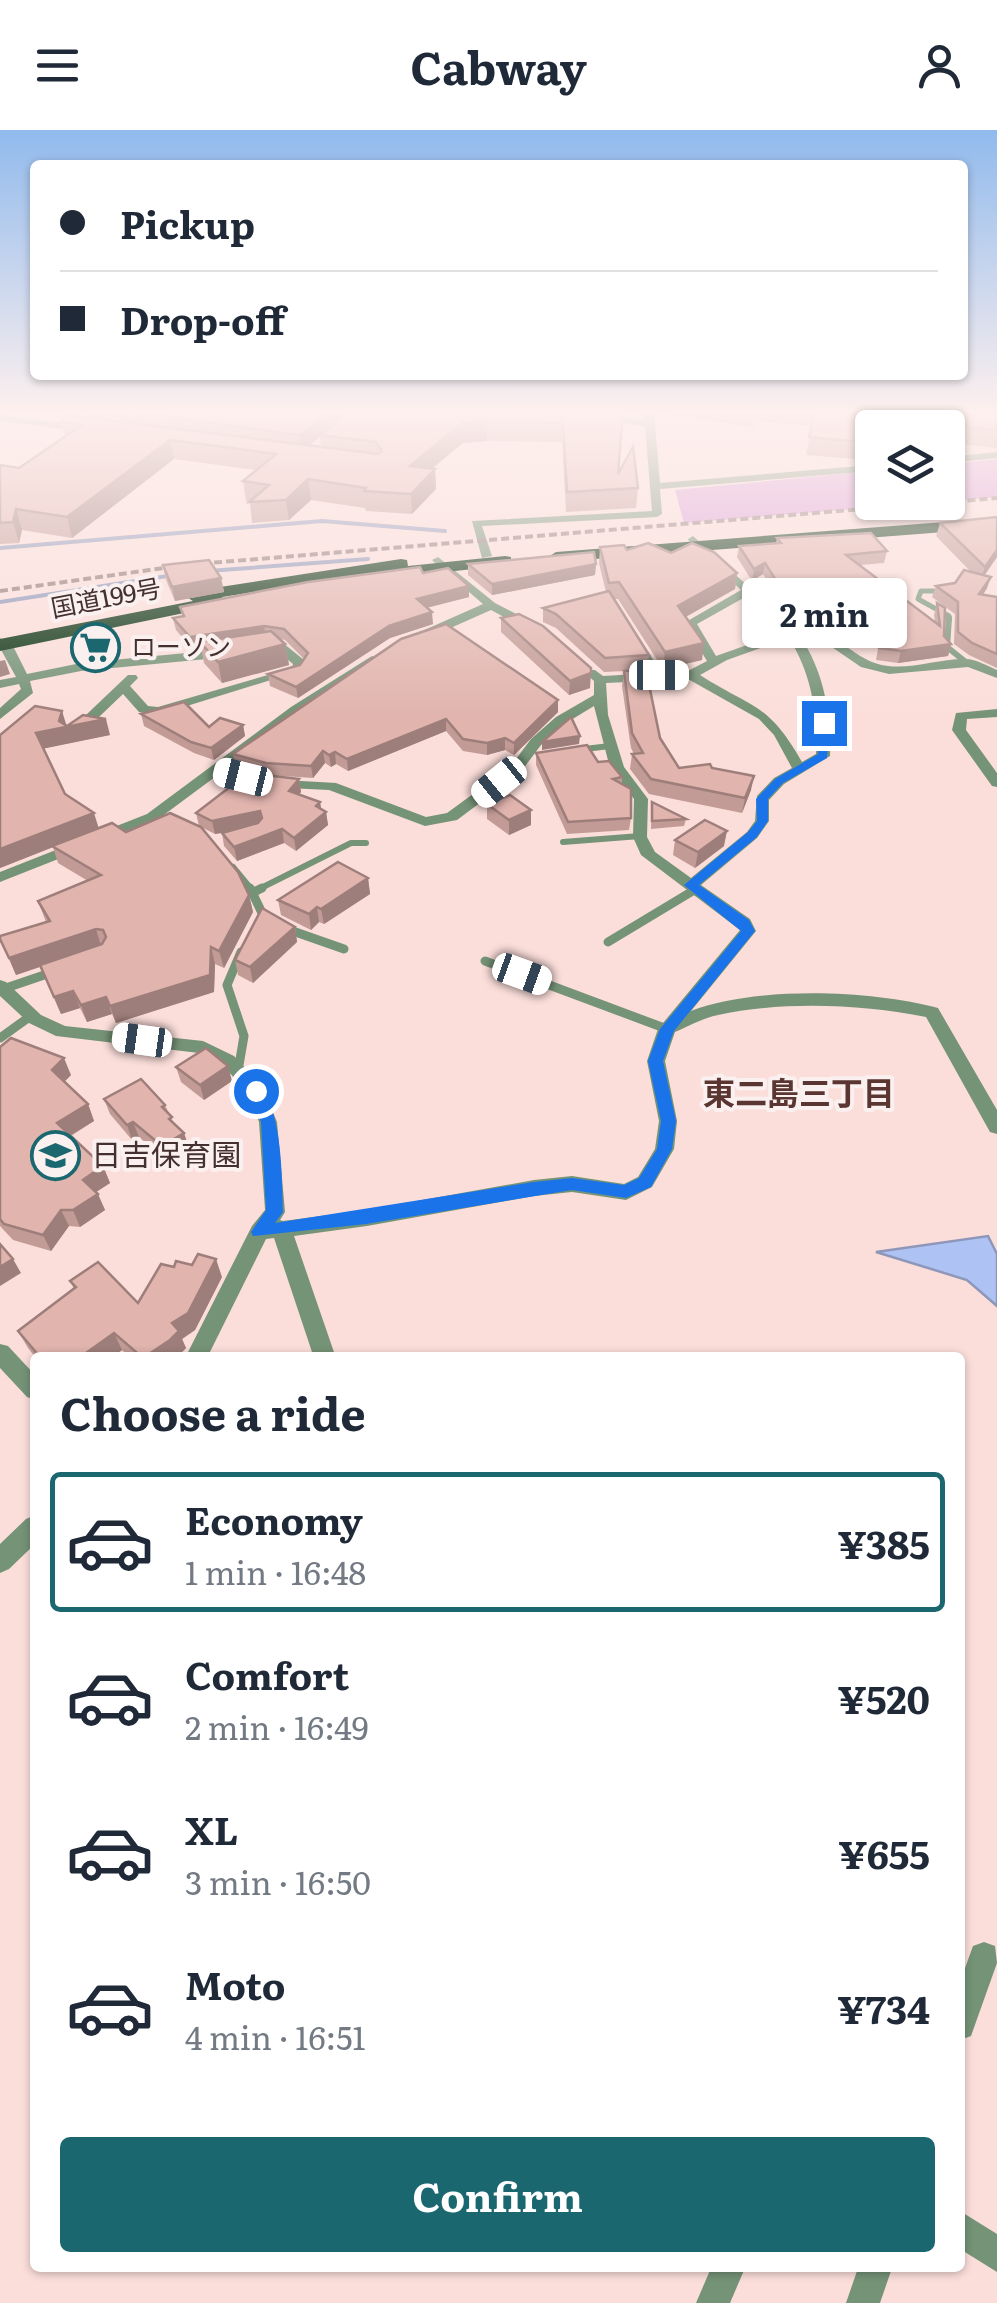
<!DOCTYPE html>
<html lang="en">
<head>
<meta charset="utf-8">
<style>
	:root { --surface:#fff; --page:#f2f2f3; --text:#1f2937; --muted:#747a83; --line:#e0e1e3; --accent:#1b6770 }
	body { margin:0; font-family:Literata,"Noto Sans JP",serif; background:var(--page); color:var(--text); height:100vh; display:flex; flex-direction:column; font-size:38px; white-space:nowrap }
	* { box-sizing:border-box; margin:0 }
	p { font-size:32px; color:var(--muted) }
	.icon { flex:none; width:55px; height:55px; fill:none; stroke:currentColor; stroke-width:2; stroke-linecap:round; stroke-linejoin:round }
	.map { position:relative; flex:1; overflow:hidden }
	.drawer { position:absolute; left:30px; top:1222px; width:935px; height:920px; display:flex; flex-direction:column; background:var(--surface); border-radius:10px; box-shadow:0 2px 8px #0004 }
	.drawer>* { flex:none }
	.guide { position:absolute; left:30px; top:30px; width:938px; height:220px; border-radius:10px; box-shadow:0 2px 8px #0004; display:grid; align-content:center; height:220px; padding:0 30px; background:var(--surface) }
	.tools { position:absolute; left:855px; top:280px; display:grid; gap:20px }
	.tools a { display:grid; place-items:center; width:110px; height:110px; border-radius:10px; background:var(--surface); box-shadow:0 2px 8px #0004; font-size:50px }
	.end { position:absolute; width:45px; height:45px; margin:-22px; border:12px solid #1a73e8; background:#fff; box-shadow:0 0 0 5px #fff }
	.from { border-radius:50% }
	.bubble { position:absolute; height:70px; border-radius:10px; background:var(--surface); box-shadow:0 2px 8px #0004; font-size:32px; font-weight:700; line-height:70px; text-align:center }
	.car { position:absolute; width:30px; height:60px; margin:-30px -15px; border-radius:12px; box-shadow:0 0 8px 2px #0007; background:linear-gradient(#fff 24%,#345 0 40%,#fff 0 76%,#345 0 86%,#fff 0) }
	.guide b { display:flex; align-items:center; gap:35px; height:95px; font-size:38px }
	.guide b+b { border-top:2px solid var(--line) }
	.guide i { width:25px; height:25px; background:var(--text) }
	ul { padding:0; list-style:none }
	li { display:flex; align-items:center; gap:30px; height:140px; margin:0 20px 15px; padding:0 10px; border:5px solid transparent; border-radius:10px }
	li div { flex:1 }
	li b { display:block; font-size:38px }
	li em { font-style:normal; font-weight:700 }
	li.selected { border-color:var(--accent) }
	li>.icon { width:90px; height:90px; stroke-width:1.5 }
	h2 { padding:0 30px; font-size:45px; line-height:120px }
	.button { display:flex; gap:20px; margin-top:auto; padding:20px 30px }
	.button a { flex:1; height:115px; border-radius:10px; background:var(--accent); color:#fff; font-size:40px; font-weight:700; line-height:115px; text-align:center }
	header { display:flex; justify-content:space-between; align-items:center; height:130px; padding:0 30px; background:var(--surface); font-size:45px; font-weight:700 }
	.map>svg:first-child { display:block }
</style>
</head>
<body>
<header><svg class="icon" aria-label="menu" viewBox="0 0 24 24"><path d="M4 6h16M4 12h16M4 18h16"/></svg>Cabway<svg class="icon" aria-label="person" viewBox="0 0 24 24"><circle cx="12" cy="8" r="4"/><path d="M4 21q1-7 8-7t8 7"/></svg></header>
<div class="map">
<svg width="997" height="2173" viewBox="0 0 997 2173">
	<rect width="100%" height="100%" fill="#fbdeda"/>
	<!-- green -->
	<g fill="#d99ad9">
		<path d="M997 329V367L948 371V334Z"/>
		<path d="M872 341V372L928 373 684 393 675 360Z"/>
	</g>
	<!-- water -->
	<path fill="#aec3f4" stroke="#8e97b9" stroke-width="2.5" d="M988 1106 997 1124V1176L967 1150 876 1122Z"/>
	<g fill="none" stroke-linecap="round" stroke-linejoin="round">
		<!-- stream -->
		<g stroke="#8e97b9" stroke-width="4">
			<path d="M0 418 322 391 445 401"/>
			<path d="M208 441 368 429"/>
			<path d="M0 472 174 445"/>
		</g>
		<!-- lane-far2 -->
		<path stroke="#759377" stroke-width="5" d="M934 461H921L918 469 949 486V490"/>
		<!-- lane-far1 -->
		<g stroke="#759377" stroke-width="6">
			<path d="M949 488 947 517 967 533"/>
			<path d="M643 519 659 545"/>
			<path d="M576 620 610 616"/>
			<path d="M563 712 640 706"/>
			<path d="M233 737 252 760"/>
			<path d="M257 760 351 713H366"/>
		</g>
		<!-- lane -->
		<g stroke="#759377" stroke-width="9">
			<path d="M250 758 263 785 260 790"/>
			<path d="M254 762 262 758"/>
			<path d="M284 798 344 819"/>
			<path d="M608 812 696 759"/>
			<path d="M485 831 667 899"/>
			<path d="M3 859 56 841"/>
			<path d="M0 908 32 885"/>
			<path d="M238 941 244 906 227 855 241 822"/>
		</g>
		<!-- street -->
		<g fill="#759377" fill-rule="evenodd">
			<path d="M644 282H654L660 353 872 335V341L660 359 662 384 657 387 482 396 492 426 482 428 472 391 652 381 645 296 591 289 596 286 645 290Z"/>
			<path d="M0 285 87 296 92 299 87 302 0 291Z"/>
			<path d="M997 322V328L948 333V327Z"/>
			<path d="M693 406 795 499C837 495 851 532 888 536 914 539 941 528 967 529 977 530 988 536 997 540V548L968 537 889 544 861 537 820 509 800 506C824 542 831 583 830 626L784 654 769 670V691L757 708 701 755 750 789 756 801 691 881C757 856 870 860 938 878L997 980V1004L990 1002 926 887C861 874 783 871 718 885 703 888 689 896 675 902L665 931 677 991 674 1019 652 1057 626 1070 572 1062 534 1066 367 1096 294 1106 336 1228H314L274 1108 266 1109 207 1228H185L252 1096 265 1080 259 992 248 964 222 934 199 923 56 906 29 893 0 866V850L6 852 41 885 65 896 203 911 234 926 262 956 277 992 285 1082 280 1090 283 1091 367 1080 534 1050 572 1046 624 1054 638 1047 655 1019 659 991 647 931 658 899 740 800 641 725 633 707 634 669 610 638 594 576 566 593 541 615 520 643 457 690 425 696 329 660 267 657 219 644 157 690 0 752V742L147 684 291 577 372 526 378 530 376 533 301 583 227 638 267 649 336 653 426 687 447 683 510 637 531 609 556 587 594 565V551L585 543 587 540H595L603 546 688 541 707 531 684 493 741 460 689 411 688 409ZM747 466 784 502 716 526 697 494ZM789 508C811 543 818 583 816 624L802 632C768 572 753 579 700 545L727 530ZM688 549 759 589 774 605 792 638 774 648 757 666 755 691 747 702 691 748 655 722 647 707 648 669 624 637 608 585 606 553Z"/>
			<path d="M438 427 495 473 538 495V501H530L491 480 428 508H420V502L483 474 434 432 432 430Z"/>
			<path d="M0 508 13 516 27 544 81 533 228 519 234 523 228 527 81 541 30 551 33 563 0 589V578L21 559 19 554 0 558V550L16 547 0 518Z"/>
			<path d="M257 513H283L304 530 303 540 158 585 139 582 123 564 78 607 66 604 128 545H136L138 548 130 556 148 576 158 577 292 538 293 534 276 520 257 519Z"/>
			<path d="M997 579V587L967 589 966 600 997 643V657L992 656 952 600 956 583Z"/>
			<path d="M0 1214 8 1216 35 1245V1270L27 1267 0 1238Z"/>
			<path d="M35 1385V1414L9 1439 0 1443V1414L26 1389Z"/>
			<path d="M984 1812 995 1816 997 1833 971 1906 960 1910V1852L973 1816Z"/>
			<path d="M960 2081 997 2104V2142L960 2119Z"/>
			<path d="M711 2138H745L730 2173H696Z"/>
			<path d="M858 2138H892L880 2173H846Z"/>
		</g>
		<!-- highway -->
		<g fill="#083110" fill-rule="evenodd">
			<path d="M997 388V398L556 432 548 427 556 422Z"/>
			<path d="M505 426 511 427V435L382 449 374 443 222 467 227 471 218 476 0 521V509L193 471 185 466 194 461 401 429 407 430 408 436Z"/>
		</g>
		<!-- rail -->
		<path stroke="#917a77" stroke-width="4" stroke-dasharray="8 4" stroke-linecap="butt" d="M0 461 185 435 997 368"/>
	</g>
	<!-- wall -->
	<g fill="#c29b96" fill-rule="evenodd">
		<path d="M87 282H339V290L623 282 618 344 638 358 636 378 566 382 562 312 487 311 463 313 432 338 435 339 436 359 412 384 366 381 365 378 311 370 289 390 252 393 250 372 246 371 243 351 255 340 174 329 72 408 22 400 19 413 0 414V335L19 338 65 307 61 292 88 288ZM320 307 321 317 309 315Z"/>
		<path d="M884 282 874 283 865 330 806 325 812 296 754 291 753 297 660 283Z"/>
		<path d="M962 282H997V318L961 314Z"/>
		<path d="M997 387V427L985 445 987 458 983 465 997 467V538L969 525 954 514 955 484 932 467 936 456 955 453 971 442 936 406 940 393Z"/>
		<path d="M777 408 887 421 884 433 860 435 935 492 934 485 937 473 944 506 951 514 948 526 898 533 876 530 880 508 822 476 807 483 783 478 763 444 752 451 737 427 739 416 776 413Z"/>
		<path d="M600 417 671 423 737 443 735 459 686 487 702 530 663 539 618 469H614L649 525 647 540 604 542 556 498 543 492V478L606 462 599 433Z"/>
		<path d="M468 434H596L595 445 492 465 468 445Z"/>
		<path d="M163 436 221 448 224 462 175 471 166 450Z"/>
		<path d="M423 443 469 456V467L427 478 433 494 390 508 298 568 270 556 268 544 300 535 304 529 285 510 281 509 285 514 289 535 222 553 204 533 201 517 192 519 176 500 173 488 182 487 180 477Z"/>
		<path d="M501 488 590 558 569 565 501 502Z"/>
		<path d="M624 541 660 608 679 638H712L751 660 742 683 649 664 630 639 632 624H634L631 618 622 556Z"/>
		<path d="M558 570V582L514 625 505 620 487 625 463 621 446 601 348 641 336 634 331 637 325 633 313 648 268 645 235 636 233 624Z"/>
		<path d="M141 584 209 597 243 595 245 606 214 630 194 623 144 596Z"/>
		<path d="M67 595 110 605 44 618 65 664 99 698 126 702 199 696 196 683 299 649 301 662 299 664 320 672 321 679 326 682 328 695 296 721 284 713 237 731 224 716 222 703 215 704 201 697 249 765 253 782 224 838 215 834 214 862 116 893 112 884 87 892 80 878 61 884 40 837 16 845 0 809 46 792 38 771 88 751 58 733 53 717 0 738V605Z"/>
		<path d="M536 623 598 632 622 647V654L631 688 629 700 567 704 536 635Z"/>
		<path d="M652 672 686 689 684 696 651 699Z"/>
		<path d="M487 674 531 680V695L509 705 487 689Z"/>
		<path d="M675 710 724 716 695 738 673 725Z"/>
		<path d="M368 748 370 764 324 794 319 792 311 800 281 785 278 770Z"/>
		<path d="M295 797 297 812 253 853 238 845 235 830Z"/>
		<path d="M0 917 71 945 64 952 88 974 94 991 71 1006 103 1036 110 1053 96 1062 105 1080 80 1097 69 1096 51 1121 13 1110 0 1096Z"/>
		<path d="M176 937 232 951 204 970 181 952Z"/>
		<path d="M104 969 165 975 174 994 184 1003 189 1018 167 1031 139 1007 132 1010 110 984Z"/>
		<path d="M222 1147 195 1200 182 1209 186 1218 177 1227 131 1228 122 1220 111 1228H36L28 1218 18 1201 74 1159 70 1151 138 1173Z"/>
	</g>
	<!-- shaded-wall -->
	<g fill="#9e7e7a">
		<path d="M330 282H339L340 292 320 305V307L302 321 300 305Z"/>
		<path d="M487 291V311L463 313 411 356 410 336 462 293Z"/>
		<path d="M170 310 174 329 72 408 67 387Z"/>
		<path d="M435 339 436 359 412 384 411 364Z"/>
		<path d="M308 349 311 370 289 390 286 370Z"/>
		<path d="M16 379 22 400 19 413 13 392Z"/>
		<path d="M997 420V427L980 451 985 437Z"/>
		<path d="M765 433 763 444 752 451 754 439Z"/>
		<path d="M596 434 595 445 492 465V454Z"/>
		<path d="M737 443 735 459 676 492 678 476Z"/>
		<path d="M991 447 987 458 975 476 979 464Z"/>
		<path d="M221 448 224 462 175 471 172 457Z"/>
		<path d="M469 456V467L417 480V469Z"/>
		<path d="M824 465 822 476 807 483 809 472Z"/>
		<path d="M432 482 433 494 390 508 298 568 296 557 389 496Z"/>
		<path d="M264 496 266 507 200 512 201 517 192 519 190 507Z"/>
		<path d="M704 513 702 530 663 539 665 522Z"/>
		<path d="M285 514 289 535 222 553 218 532Z"/>
		<path d="M951 514 948 526 898 533 901 521Z"/>
		<path d="M5 530 10 544 0 547V531Z"/>
		<path d="M591 543 590 558 569 565 570 551Z"/>
		<path d="M558 570V582L514 625V613Z"/>
		<path d="M62 581 67 597 106 589 110 605 42 619 36 603 59 591Z"/>
		<path d="M446 589V601L348 641 347 629Z"/>
		<path d="M243 595 245 606 214 630 211 618Z"/>
		<path d="M580 606 579 614 542 620V612Z"/>
		<path d="M505 608V620L487 625V613Z"/>
		<path d="M323 621 325 633 313 648 311 636Z"/>
		<path d="M335 622 336 634 331 637 329 625Z"/>
		<path d="M754 646 751 660 742 683 745 668Z"/>
		<path d="M299 649 301 662 291 674 289 661Z"/>
		<path d="M320 672 322 685 326 682 328 695 296 721 294 708 316 676Z"/>
		<path d="M531 680V695L509 705V690Z"/>
		<path d="M260 681 262 695 215 704 212 691Z"/>
		<path d="M94 683 99 699 0 738V719Z"/>
		<path d="M282 699 284 713 237 731 234 717Z"/>
		<path d="M727 701 724 716 695 738 698 722Z"/>
		<path d="M368 748 370 764 324 794 321 779Z"/>
		<path d="M249 765 253 782 224 838 219 821Z"/>
		<path d="M317 777 319 792 311 800 309 784Z"/>
		<path d="M295 797 297 812 253 853 250 837Z"/>
		<path d="M96 799 101 816 16 845 9 828Z"/>
		<path d="M211 817 215 834 214 862 116 893 110 876Z"/>
		<path d="M73 861 80 878 61 884 54 867Z"/>
		<path d="M106 867 112 884 87 892 81 875Z"/>
		<path d="M64 928 71 945 59 957 52 940Z"/>
		<path d="M228 936 232 951 204 970 200 955Z"/>
		<path d="M88 974 94 991 64 1009 57 993Z"/>
		<path d="M133 992 139 1007 132 1010 127 995Z"/>
		<path d="M184 1003 189 1018 167 1031 162 1016Z"/>
		<path d="M103 1036 110 1053 90 1066 83 1050Z"/>
		<path d="M98 1064 105 1080 80 1097 73 1080Z"/>
		<path d="M61 1080 69 1096 51 1121 43 1105Z"/>
		<path d="M13 1129 21 1143 0 1156V1137Z"/>
		<path d="M216 1129 222 1147 195 1200 182 1209 186 1218 177 1227 143 1228 172 1193Z"/>
		<path d="M114 1203 122 1220 111 1228 79 1227Z"/>
	</g>
	<!-- building -->
	<g fill="#e1b4ae" stroke="#9e7e7a" stroke-width="2.5">
		<path d="M128 282H330L300 305Z"/>
		<path d="M349 282H623L618 344 633 317 638 358 567 362 563 293 487 291 462 293 410 336 435 339 411 364 364 361 366 358 308 349 286 370 249 372 269 355 243 351 276 324 170 310 67 387 16 379 13 392 0 393V335L19 338 82 295 61 292 67 285 378 324 382 321 376 312 320 305Z"/>
		<path d="M815 282H874L869 313 809 307Z"/>
		<path d="M966 282H997V300L966 297Z"/>
		<path d="M997 387V420L985 437 940 393Z"/>
		<path d="M871 403 887 421 846 425 940 496 937 473 945 478 944 506 951 514 901 521 879 518 882 499 886 498 824 465 809 472 786 466 765 433 754 439 739 416 781 413 777 408Z"/>
		<path d="M648 413 671 423 692 413 714 422 737 443 678 476 704 513 665 522 619 452 609 453 600 417 624 415 627 420Z"/>
		<path d="M594 422 596 434 492 454 468 434Z"/>
		<path d="M209 430 221 448 172 457 163 435Z"/>
		<path d="M420 437 423 443 448 438 469 456 417 469 432 482 389 496 296 557 268 544 300 535 308 523 284 499 264 496 190 507 173 488 184 486 180 477 308 452Z"/>
		<path d="M964 440 991 447 979 464 997 467V524L972 513 958 502V472L936 456 955 453Z"/>
		<path d="M609 461 649 525 605 528 556 484 543 478Z"/>
		<path d="M519 484 543 496 591 538V543L570 551 501 488Z"/>
		<path d="M446 494 558 570 514 613 505 608 487 613 463 609 446 589 347 629 335 622 329 625 323 621 311 636 266 633 233 624 401 509Z"/>
		<path d="M271 501 285 514 218 532 200 512Z"/>
		<path d="M646 540 660 608 679 638 710 634 712 638 754 646 745 668 651 649 632 624 643 623 632 603 624 541Z"/>
		<path d="M184 572 209 597 220 588 243 595 211 618 191 612 141 584Z"/>
		<path d="M35 576 62 581 59 591 67 596 83 585 106 589 36 603 65 664 94 683 0 719V605Z"/>
		<path d="M571 587 580 606 542 612Z"/>
		<path d="M587 615 598 632 609 631 622 647 613 649 631 659V688L568 692 536 623Z"/>
		<path d="M248 643 299 649 289 661 320 672 316 676 326 682 294 708 282 699 234 717 222 703 258 693 262 688 260 681 212 691 196 683Z"/>
		<path d="M510 665 531 680 509 690 487 674Z"/>
		<path d="M652 672 686 689 652 691Z"/>
		<path d="M170 683 201 697 238 742 249 765 219 821 211 817 210 845 110 876 106 867 81 875 73 861 54 867 40 835 102 814 106 807 103 800 96 799 9 828 0 809V806L50 791 38 771 101 745 52 716 112 693 126 702Z"/>
		<path d="M705 690 727 701 698 722 675 710Z"/>
		<path d="M338 732 368 748 321 779 317 777 309 784 278 770Z"/>
		<path d="M262 778 295 797 250 837 235 830Z"/>
		<path d="M11 908 64 928 52 940 88 974 57 993 103 1036 83 1050 98 1064 73 1080H61L43 1105 4 1094 0 1089V917Z"/>
		<path d="M206 918 228 936 200 955 176 937Z"/>
		<path d="M141 949 165 975 162 977 172 987 169 989 184 1003 162 1016 133 992 127 995 104 969Z"/>
		<path d="M0 1114 13 1129 0 1137Z"/>
		<path d="M198 1124 216 1129 188 1183 172 1193 179 1201 170 1210 143 1228 114 1203 79 1228H41L18 1201 76 1157 70 1151 98 1132 138 1173 161 1134 174 1137 176 1131 192 1135Z"/>
	</g>
	<!-- sky -->
	<linearGradient id="sky" x2="0" y2="1"><stop stop-color="#91baed"/><stop offset="0.48" stop-color="#fdf0ee"/><stop offset="1" stop-color="#fdf0ee" stop-opacity="0"/></linearGradient>
	<rect width="997" height="587" fill="url(#sky)"/>
	<!-- route -->
	<path fill="#1a73e8" d="M820 591 829 593 827 628 783 653 768 669V691L757 707 699 755 749 790 755 801 674 901 663 931 676 991 672 1019 651 1057 626 1068 572 1060 366 1094 253 1106 251 1102 266 1080 261 992 249 961 256 955C283 972 282 1052 283 1082L275 1093 534 1052 572 1048 624 1055 639 1048 657 1019 661 991 648 931 660 899 741 801 684 755 748 702 757 691 756 669 775 649 818 624Z"/>
	<!-- icons -->
	<defs>
		<symbol id="supermarket-ring" viewBox="-11 -11 22 22"><circle r="9.5" fill="#faf0ef" stroke="#1b6770" stroke-width="1.5"/><path d="M-6-5.5h2.5l.6 2H6L4.5 2H-2.5L-4.4-4H-6ZM-1.5 3.2a1.3 1.3 0 1 0 .1 0ZM3 3.2a1.3 1.3 0 1 0 .1 0Z" fill="#1b6770"/></symbol>
		<symbol id="school-ring" viewBox="-11 -11 22 22"><circle r="9.5" fill="#faf0ef" stroke="#1b6770" stroke-width="1.5"/><path d="M0-5L7-2L0 1L-7-2ZM-4 1L0 2.5L4 1V4Q0 6-4 4Z" fill="#1b6770"/></symbol>
	</defs>
	<g fill-rule="evenodd">
		<use href="#supermarket-ring" x="68" y="490" width="55" height="55"/>
		<use href="#school-ring" x="28" y="998" width="55" height="55"/>
	</g>
	<g text-anchor="middle" stroke-width="8" stroke-linejoin="round" paint-order="stroke">
		<!-- far-street labels -->
		<g font-size="25" fill="#44312f" stroke="#faf0ef">
			<text transform="translate(106 468) rotate(-11)" y="9">国道199号</text>
		</g>
		<!-- far-poi labels -->
		<g font-size="25" fill="#44312f" stroke="#faf0ef" text-anchor="start">
			<text x="131" y="526">ローソン</text>
		</g>
		<!-- poi labels -->
		<g font-size="30" fill="#44312f" stroke="#faf0ef" text-anchor="start">
			<text x="91" y="1036">日吉保育園</text>
		</g>
		<!-- neighbourhood labels -->
		<g font-size="32" font-weight="bold" fill="#5a3531" stroke="#faf0ef">
			<text x="799" y="975">東二島三丁目</text>
		</g>
	</g>
</svg>
<div class="tools">
<a><svg class="icon" aria-label="layers" viewBox="0 0 24 24"><path d="M12 4l9 5-9 5-9-5zM3 14l9 5 9-5"/></svg></a>
</div>
<i class="end from" style="left:256px;top:961px"></i>
<i class="end" style="left:824px;top:593px"></i>
<div class="bubble" style="left:742px;top:448px;width:165px">2 min</div>
<i class="car" style="left:659px;top:545px;rotate:90deg"></i>
<i class="car" style="left:243px;top:647px;rotate:284deg"></i>
<i class="car" style="left:499px;top:652px;rotate:231deg"></i>
<i class="car" style="left:522px;top:844px;rotate:110deg"></i>
<i class="car" style="left:142px;top:910px;rotate:278deg"></i>
<div class="guide">
<b><i class="from"></i>Pickup</b>
<b><i></i>Drop-off</b>
</div>
<section class="drawer">
<h2>Choose a ride</h2>
<ul>
<li class="selected"><svg class="icon" aria-label="car" viewBox="0 0 24 24"><path d="M5 17H2v-5l4-1 3-4h7l3 4 3 1v5h-3M9 17h6M6 11h13"/><circle cx="7" cy="17" r="2"/><circle cx="17" cy="17" r="2"/></svg><div><b>Economy</b><p>1 min · 16:48</p></div><em>¥385</em></li>
<li><svg class="icon" aria-label="car" viewBox="0 0 24 24"><path d="M5 17H2v-5l4-1 3-4h7l3 4 3 1v5h-3M9 17h6M6 11h13"/><circle cx="7" cy="17" r="2"/><circle cx="17" cy="17" r="2"/></svg><div><b>Comfort</b><p>2 min · 16:49</p></div><em>¥520</em></li>
<li><svg class="icon" aria-label="car" viewBox="0 0 24 24"><path d="M5 17H2v-5l4-1 3-4h7l3 4 3 1v5h-3M9 17h6M6 11h13"/><circle cx="7" cy="17" r="2"/><circle cx="17" cy="17" r="2"/></svg><div><b>XL</b><p>3 min · 16:50</p></div><em>¥655</em></li>
<li><svg class="icon" aria-label="car" viewBox="0 0 24 24"><path d="M5 17H2v-5l4-1 3-4h7l3 4 3 1v5h-3M9 17h6M6 11h13"/><circle cx="7" cy="17" r="2"/><circle cx="17" cy="17" r="2"/></svg><div><b>Moto</b><p>4 min · 16:51</p></div><em>¥734</em></li>
</ul>
<div class="button"><a>Confirm</a></div>
</section>
</div>
</body>
</html>
